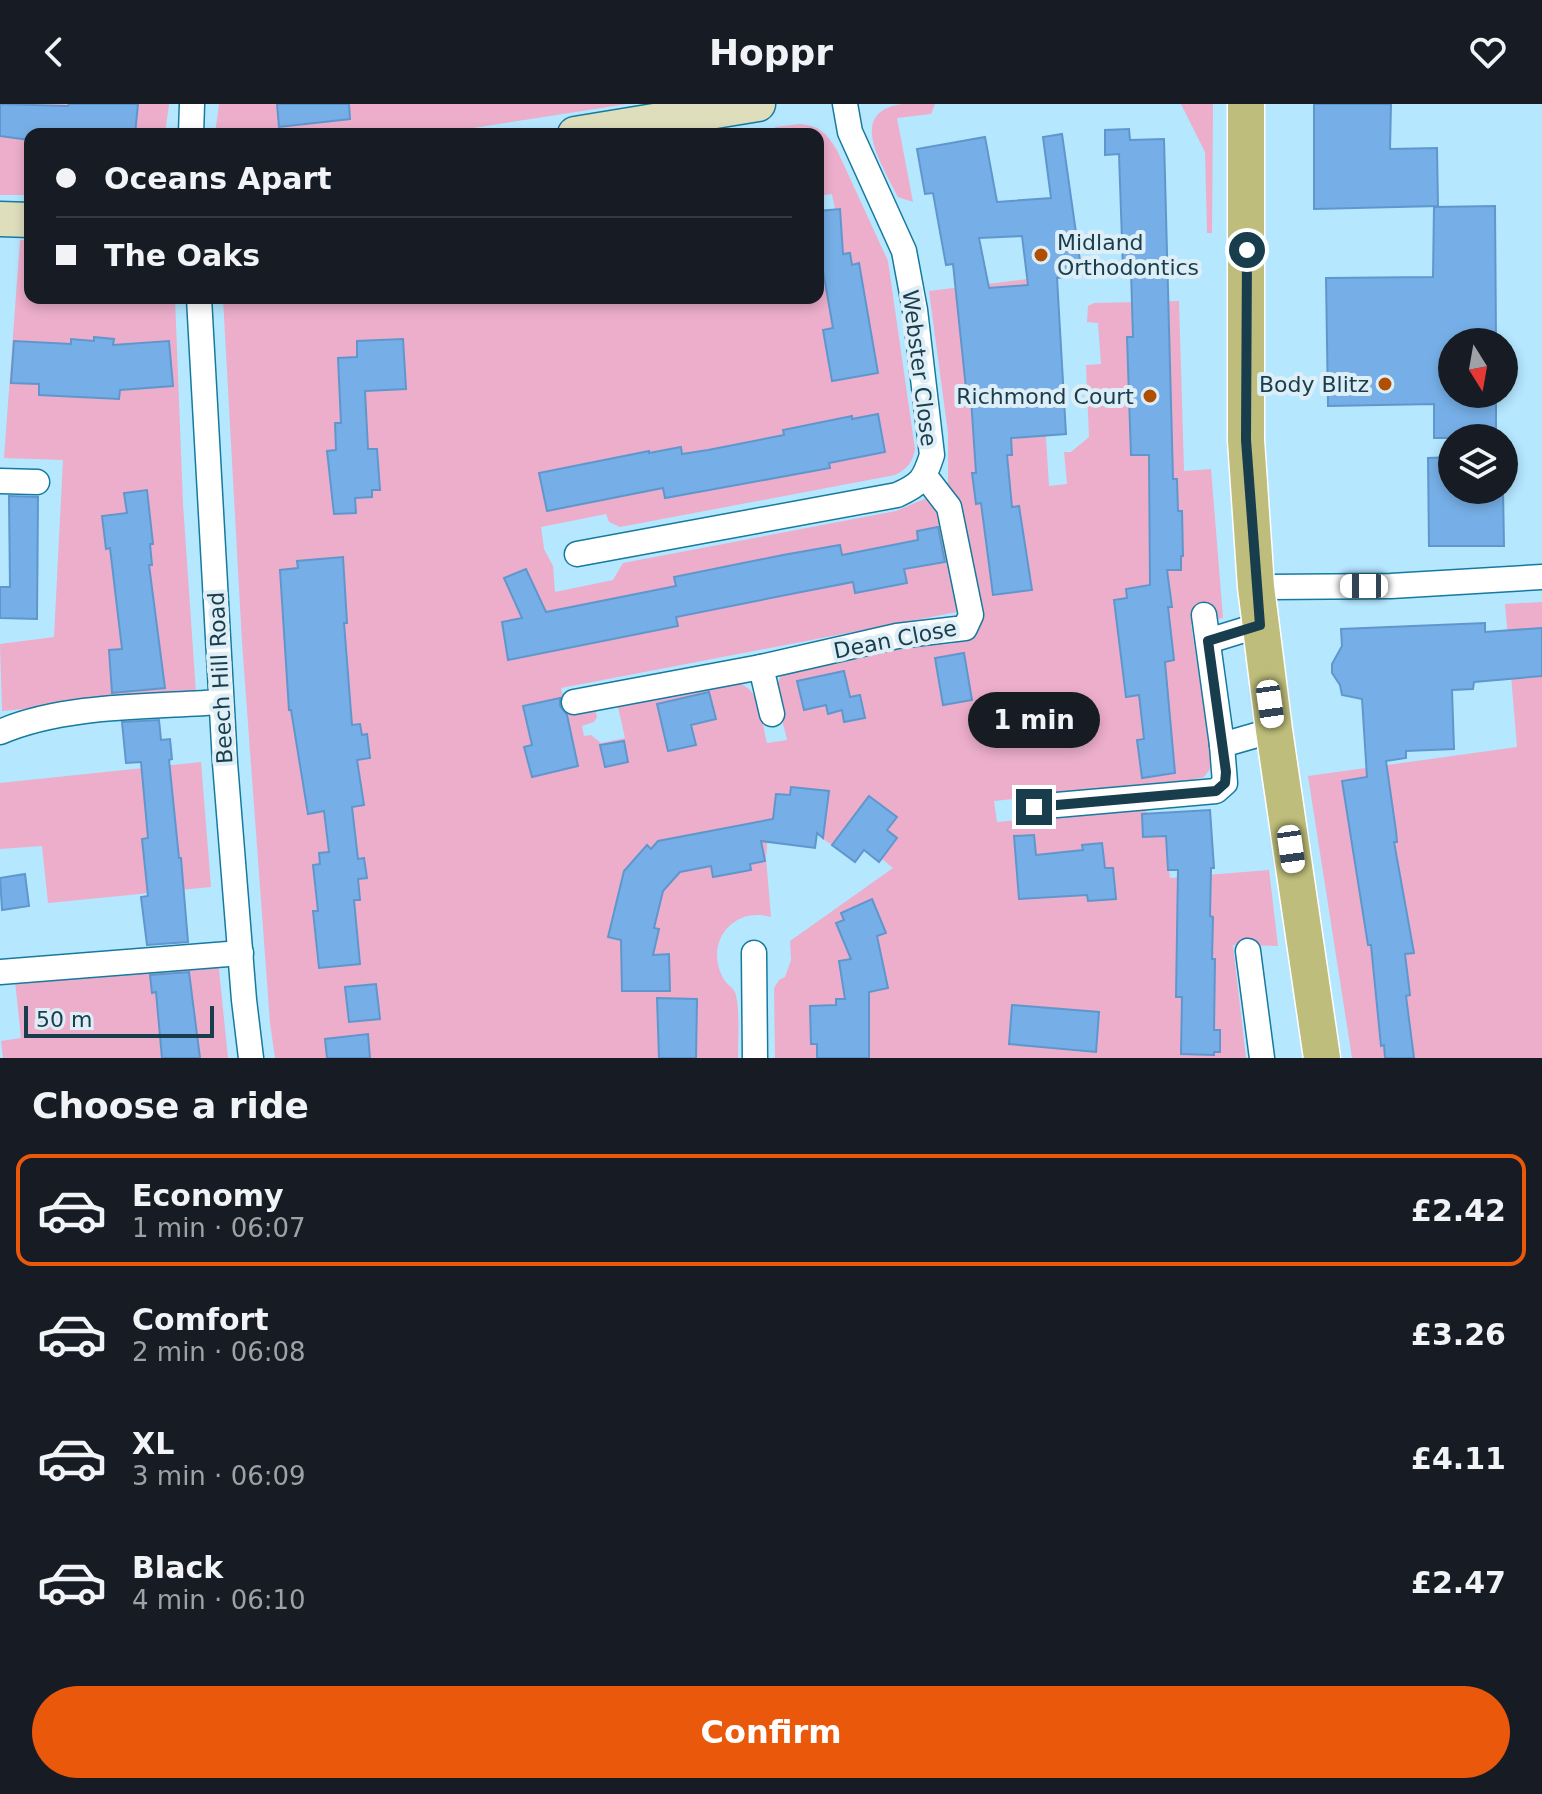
<!DOCTYPE html>
<html lang="en">
<head>
<meta charset="utf-8">
<style>
	:root { --surface:#171b24; --page:#242831; --text:#f1f3f6; --muted:#9ea1a6; --line:#363941; --accent:#ea580c }
	body { margin:0; font-family:"DejaVu Sans",sans-serif; background:var(--page); color:var(--text); height:100vh; display:flex; flex-direction:column; font-size:30px; white-space:nowrap }
	* { box-sizing:border-box; margin:0 }
	p { font-size:26px; color:var(--muted) }
	.icon { flex:none; width:44px; height:44px; fill:none; stroke:currentColor; stroke-width:2; stroke-linecap:round; stroke-linejoin:round }
	.map { position:relative; height:954px; overflow:hidden }
	.drawer { display:flex; flex-direction:column; background:var(--surface); flex:1 }
	.drawer>* { flex:none }
	.hud { position:absolute; left:24px; top:24px; width:800px; height:176px; border-radius:16px; box-shadow:0 4px 12px #0003; display:grid; align-content:center; height:176px; padding:0 32px; background:var(--surface) }
	.needle { width:52px; rotate:169deg }
	.tools { position:absolute; left:1438px; top:224px; display:grid; gap:16px }
	.tools a { display:grid; place-items:center; width:80px; height:80px; border-radius:50%; background:var(--surface); box-shadow:0 4px 12px #0003; font-size:40px }
	.scale { position:absolute; left:24px; bottom:20px; width:190px; box-sizing:border-box; padding-left:8px; border:4px solid #183d4d; border-top:0; font-size:22px; line-height:28px; white-space:nowrap; color:#183d4d; -webkit-text-stroke:6px #deeef6; paint-order:stroke }
	.end { position:absolute; width:36px; height:36px; margin:-18px; border:10px solid #183d4d; background:#fff; box-shadow:0 0 0 4px #fff }
	.from { border-radius:50% }
	.bubble { position:absolute; height:56px; border-radius:28px; background:var(--surface); box-shadow:0 4px 12px #0003; font-size:26px; font-weight:600; line-height:56px; text-align:center }
	.car { position:absolute; width:24px; height:48px; margin:-24px -12px; border-radius:10px; box-shadow:0 0 6px 2px #0007; background:linear-gradient(#fff 24%,#345 0 40%,#fff 0 76%,#345 0 86%,#fff 0) }
	.hud b { display:flex; align-items:center; gap:28px; height:76px; font-size:30px }
	.hud b+b { border-top:2px solid var(--line) }
	.hud i { width:20px; height:20px; background:var(--text) }
	ul { padding:0; list-style:none }
	li { display:flex; align-items:center; gap:24px; height:112px; margin:0 16px 12px; padding:0 16px; border:4px solid transparent; border-radius:16px }
	li div { flex:1 }
	li b { display:block; font-size:30px }
	li em { font-style:normal; font-weight:600 }
	li.active { border-color:var(--accent) }
	li>.icon { width:72px; height:72px; stroke-width:1.5 }
	h2 { padding:0 32px; font-size:36px; line-height:96px }
	.button { display:flex; gap:16px; margin-top:auto; padding:16px 32px }
	.button a { flex:1; height:92px; border-radius:48px; background:var(--accent); color:#fff; font-size:32px; font-weight:600; line-height:92px; text-align:center }
	header { display:flex; justify-content:space-between; align-items:center; height:104px; padding:0 32px; background:var(--surface); font-size:36px; font-weight:600 }
	.map>svg:first-child { display:block }
</style>
</head>
<body>
<header><svg class="icon" aria-label="back" viewBox="0 0 24 24"><path d="M15 5l-7 7 7 7"/></svg>Hoppr<svg class="icon" aria-label="heart" viewBox="0 0 24 24"><path d="M12 20l-8-8c-3-5 5-10 8-4 3-6 11-1 8 4z"/></svg></header>
<div class="map">
<svg width="1542" height="954" viewBox="0 0 1542 954">
	<rect width="100%" height="100%" fill="#b5e7ff"/>
	<!-- green -->
	<g fill="#ecaecb" fill-rule="evenodd">
		<path d="M0 0H169L165 30H30V91H0Z"/>
		<path d="M219 0H627L434 30H215Z"/>
		<path d="M902 0H935L931 10 897 14 913 98 898 93C884 63 845 8 902 0Z"/>
		<path d="M1181 0H1213L1212 129H1207L1205 48Z"/>
		<path d="M800 20C820 22 826 29 837 46L888 157 915 345C913 358 907 365 895 371L620 423 609 418 606 410 541 423 544 445 553 462 555 488 613 476 623 459 896 407 927 394 943 411 958 492 957 508 561 584 566 607 594 601 597 613 594 618 582 622 584 632 591 631 601 639 625 634 617 599 738 579C762 586 761 617 767 639L787 636C784 617 768 586 783 570L893 543 951 540 964 536 975 531 981 520 980 505 945 382 948 378V329L929 187 1036 174 1049 382 1067 380 1064 348H1071L1089 333 1086 261 1101 260 1098 219 1087 218 1088 202 1094 199 1179 197 1184 367 1211 365 1223 514 1191 520 1213 661 1204 673 1191 676 994 697 997 718 1146 703 1147 710 1142 711 1144 733 1181 731 1167 744 1170 774 1269 766 1278 842 1233 841 1246 954H775L774 884 779 876 785 873 791 856 790 837 893 764 882 755 897 734 887 726 897 713 869 692 832 741 823 735 828 687 791 683 790 691 776 690 771 730H768L766 754 771 813C734 802 705 837 722 872 725 880 734 883 736 891 740 911 738 934 738 954H275L270 919 242 538 223 194H818V149L841 145 838 128 841 126 840 105H835L832 90 818 92V30H776L775 23ZM1132 202H1169L1172 350 1131 351 1127 234 1133 233ZM526 465 535 484 514 494 505 474Z"/>
		<path d="M20 136H30V194H175L183 400 196 589 2 607 0 540 54 533 63 356 4 354Z"/>
		<path d="M1542 498V954H1352L1308 672 1517 643 1505 500Z"/>
		<path d="M201 658 211 783 48 799 42 742 0 745V679Z"/>
		<path d="M218 856 228 954H3L1 937 21 934 15 877Z"/>
	</g>
	<!-- building -->
	<g fill="#76afe7" stroke="#5f97cd" stroke-width="2" fill-rule="evenodd">
		<path d="M0 0 68 2 69 0H138L135 30H30V36L0 32Z"/>
		<path d="M277 0H349L350 15 279 23Z"/>
		<path d="M1314 0H1391L1390 45 1437 44 1438 102 1314 105Z"/>
		<path d="M1129 25 1130 36 1164 35 1173 375H1177L1178 407H1182L1183 452H1181V466H1167L1172 503H1168L1174 556 1165 558 1175 669 1142 674 1137 636 1144 635 1139 591 1126 593 1114 496 1127 494 1126 485 1150 481 1149 351H1131L1127 233H1133L1131 166H1123L1119 50 1105 51V26Z"/>
		<path d="M1062 30 1082 171 1057 174 1066 330 1011 334 1012 351H1007L1012 403 1019 402 1032 486 993 491 981 399 976 400 972 369H976L971 294H967L953 160 946 161 933 89 925 90 917 45 985 33 997 98 1051 94 1043 33ZM1022 132 1028 181 989 184 979 134Z"/>
		<path d="M1495 102 1496 238H1452V290H1496V334H1434V300L1328 302 1326 174 1433 173 1434 103Z"/>
		<path d="M840 105 843 150 850 149 852 161 859 159 878 269 832 277 823 226 833 224 818 138V107Z"/>
		<path d="M94 233 114 235 113 241 169 237 173 282 120 286 119 295 39 291V280L11 279 14 237 71 240V235L94 237Z"/>
		<path d="M403 235 406 285 365 287 368 345H377L380 386H372V393L355 394 356 409 334 410 327 347 336 346 335 319H341L338 254 357 253V237Z"/>
		<path d="M878 310 885 348 829 359 830 364 665 394 663 384 547 407 539 369 649 347V349L681 343 682 350 708 346 784 331 783 326 852 312V315Z"/>
		<path d="M1452 353V386H1503L1504 442H1429L1428 354Z"/>
		<path d="M147 386 153 440H150L152 461H149L165 584 112 589 109 546 122 545 110 444 106 445 102 412 127 409 124 389Z"/>
		<path d="M9 392 38 393 37 515 0 514V483H10Z"/>
		<path d="M938 423 945 458 904 465 907 479 855 489 853 478 796 489 676 513 678 522 508 556 502 518 522 514 504 474 526 465 546 508 676 482 674 473 783 451 840 441 842 451 918 436 917 427Z"/>
		<path d="M343 453 347 519H344L352 621 360 620 362 631 367 630 370 654 357 656 364 701 352 703 358 755 364 754 367 774 358 775 360 796H354L360 860 319 864 313 807H318L313 761 320 760 319 749 329 748 324 707 308 710 291 606H289L280 466 298 464 297 457Z"/>
		<path d="M1485 519V528L1542 524V572L1474 578 1473 585 1452 586 1454 645 1406 647V654L1386 657 1396 727 1397 738H1394L1414 849 1405 850 1410 891 1406 892 1414 954H1385L1384 941 1381 942 1371 841H1368L1342 677 1367 673 1362 595 1342 591 1340 581 1332 569V560L1342 542 1341 525Z"/>
		<path d="M964 549 972 596 943 601 935 554Z"/>
		<path d="M844 567 850 593 860 591 865 614 844 618 842 606 828 610 826 601 804 606 797 577Z"/>
		<path d="M709 588 716 615 691 621 696 641 668 647 657 600Z"/>
		<path d="M560 594V602L567 611 578 662 532 673 524 643 532 641 523 602Z"/>
		<path d="M159 616 161 636 170 635 172 655 169 656 179 754H181L188 838 147 841 141 793 148 792 142 735 148 734 141 658 126 659 122 618Z"/>
		<path d="M624 637 628 658 605 663 600 641Z"/>
		<path d="M791 683 829 687 823 734 817 729 815 744 761 737 765 757 750 760 751 766 713 773 711 762 680 768 663 787 654 824 659 825 653 851 669 850 670 887H622L621 836 608 833 624 767 647 741 651 745 658 737 773 715 776 690 790 691Z"/>
		<path d="M869 692 897 713 887 726 897 734 879 758 864 746 855 758 832 741Z"/>
		<path d="M1210 706 1214 764H1211L1210 812 1213 813 1212 855H1215L1214 926H1220V948H1214V951L1181 950 1182 893H1176L1178 766H1168L1166 732 1143 733 1142 710Z"/>
		<path d="M1034 731 1036 751 1083 746 1082 741 1102 739 1105 764H1113L1116 795 1088 797 1087 791 1019 795 1014 732Z"/>
		<path d="M25 770 29 802 2 806 0 774Z"/>
		<path d="M872 795 886 829 877 832 888 884 869 888V954H817V940H811L810 902 836 901V895H845L839 857 851 855 836 819 844 816 841 809Z"/>
		<path d="M189 868 200 954H162L156 888 152 889 150 871Z"/>
		<path d="M376 880 380 915 349 918 345 883Z"/>
		<path d="M657 894 697 895 696 954H659Z"/>
		<path d="M1012 901 1099 908 1096 948 1009 940Z"/>
		<path d="M368 930 370 954H327L325 935Z"/>
	</g>
	<g fill="none" stroke-linecap="round" stroke-linejoin="round">
		<defs>
			<g id="street">
				<path d="M191 30 192 0"/>
				<path d="M199 194 225 659 244 896 251 954"/>
				<path d="M0 377 37 378"/>
				<path d="M577 450 897 391C921 380 924 376 932 351L915 206 904 147 850 28 845 0"/>
				<path d="M1256 483 1391 482 1542 473"/>
				<path d="M1204 511 1222 641"/>
				<path d="M1208 537 1260 521"/>
				<path d="M761 563 772 610"/>
				<path d="M574 598 761 563 897 532 965 524 971 511 949 403 925 372"/>
				<path d="M0 628C65 600 151 603 221 598"/>
				<path d="M1034 703 1216 687 1225 679 1222 641 1274 626"/>
				<path d="M1248 847 1262 954"/>
				<path d="M754 849 755 954"/>
				<path d="M0 868 241 849"/>
			</g>
			<g id="secondary">
				<path d="M575 30 758 0"/>
				<path d="M0 115 30 116"/>
			</g>
			<path id="primary" d="M1246 0V336L1256 483 1274 626 1322 954"/>
		</defs>
		<!-- street casing -->
		<use href="#street" stroke="#167a9e" stroke-width="27"/>
		<!-- secondary casing -->
		<use href="#secondary" stroke="#167a9e" stroke-width="37"/>
		<!-- primary casing -->
		<use href="#primary" stroke="#fff" stroke-width="39"/>
		<!-- street -->
		<use href="#street" stroke="#fff" stroke-width="24"/>
		<!-- secondary -->
		<use href="#secondary" stroke="#dedebd" stroke-width="34"/>
		<!-- primary -->
		<use href="#primary" stroke="#bebd7b" stroke-width="36"/>
	</g>
	<g fill="none" stroke-linecap="round" stroke-linejoin="round">
		<!-- route -->
		<path stroke="#183d4d" stroke-width="10" d="M1034 703 1216 687 1225 679 1226 668 1208 537 1260 521 1246 336 1247 146"/>
	</g>
	<!-- markers -->
	<g fill="#ae4f02" stroke="#deeef6" stroke-width="3">
		<circle cx="1041" cy="151" r="8"/>
		<circle cx="1385" cy="280" r="8"/>
		<circle cx="1150" cy="292" r="8"/>
	</g>
	<g text-anchor="middle" stroke-width="8" stroke-linejoin="round" paint-order="stroke">
		<!-- poi labels -->
		<g font-size="22" fill="#183d4d" stroke="#deeef6" text-anchor="end">
			<text x="1057" y="146" text-anchor="start">Midland<tspan x="1057" dy="25">Orthodontics</tspan></text>
			<text x="1369" y="288">Body Blitz</text>
			<text x="1134" y="300">Richmond Court</text>
		</g>
		<!-- street labels -->
		<g font-size="22" fill="#183d4d" stroke="#deeef6">
			<text transform="translate(920 264) rotate(83)" y="8">Webster Close</text>
			<text transform="translate(895 535) rotate(-11)" y="8">Dean Close</text>
			<text transform="translate(220 574) rotate(-93)" y="8">Beech Hill Road</text>
		</g>
	</g>
</svg>
<div class="tools">
<a><svg class="needle" viewBox="-14 -14 28 28"><path d="M0-13l5 13h-10z" fill="#e53935"/><path d="M0 13l5-13h-10z" fill="#9ea1a6"/></svg></a>
<a><svg class="icon" aria-label="layers" viewBox="0 0 24 24"><path d="M12 4l9 5-9 5-9-5zM3 14l9 5 9-5"/></svg></a>
</div>
<div class="scale">50 m</div>
<i class="end from" style="left:1247px;top:146px"></i>
<i class="end" style="left:1034px;top:703px"></i>
<div class="bubble" style="left:968px;top:588px;width:132px">1 min</div>
<i class="car" style="left:1364px;top:482px;rotate:270deg"></i>
<i class="car" style="left:1270px;top:600px;rotate:172deg"></i>
<i class="car" style="left:1291px;top:745px;rotate:172deg"></i>
<div class="hud">
<b><i class="from"></i>Oceans Apart</b>
<b><i></i>The Oaks</b>
</div>
</div>
<section class="drawer">
<h2>Choose a ride</h2>
<ul>
<li class="active"><svg class="icon" aria-label="car" viewBox="0 0 24 24"><path d="M5 17H2v-5l4-1 3-4h7l3 4 3 1v5h-3M9 17h6M6 11h13"/><circle cx="7" cy="17" r="2"/><circle cx="17" cy="17" r="2"/></svg><div><b>Economy</b><p>1 min · 06:07</p></div><em>£2.42</em></li>
<li><svg class="icon" aria-label="car" viewBox="0 0 24 24"><path d="M5 17H2v-5l4-1 3-4h7l3 4 3 1v5h-3M9 17h6M6 11h13"/><circle cx="7" cy="17" r="2"/><circle cx="17" cy="17" r="2"/></svg><div><b>Comfort</b><p>2 min · 06:08</p></div><em>£3.26</em></li>
<li><svg class="icon" aria-label="car" viewBox="0 0 24 24"><path d="M5 17H2v-5l4-1 3-4h7l3 4 3 1v5h-3M9 17h6M6 11h13"/><circle cx="7" cy="17" r="2"/><circle cx="17" cy="17" r="2"/></svg><div><b>XL</b><p>3 min · 06:09</p></div><em>£4.11</em></li>
<li><svg class="icon" aria-label="car" viewBox="0 0 24 24"><path d="M5 17H2v-5l4-1 3-4h7l3 4 3 1v5h-3M9 17h6M6 11h13"/><circle cx="7" cy="17" r="2"/><circle cx="17" cy="17" r="2"/></svg><div><b>Black</b><p>4 min · 06:10</p></div><em>£2.47</em></li>
</ul>
<div class="button"><a>Confirm</a></div>
</section>
</body>
</html>
